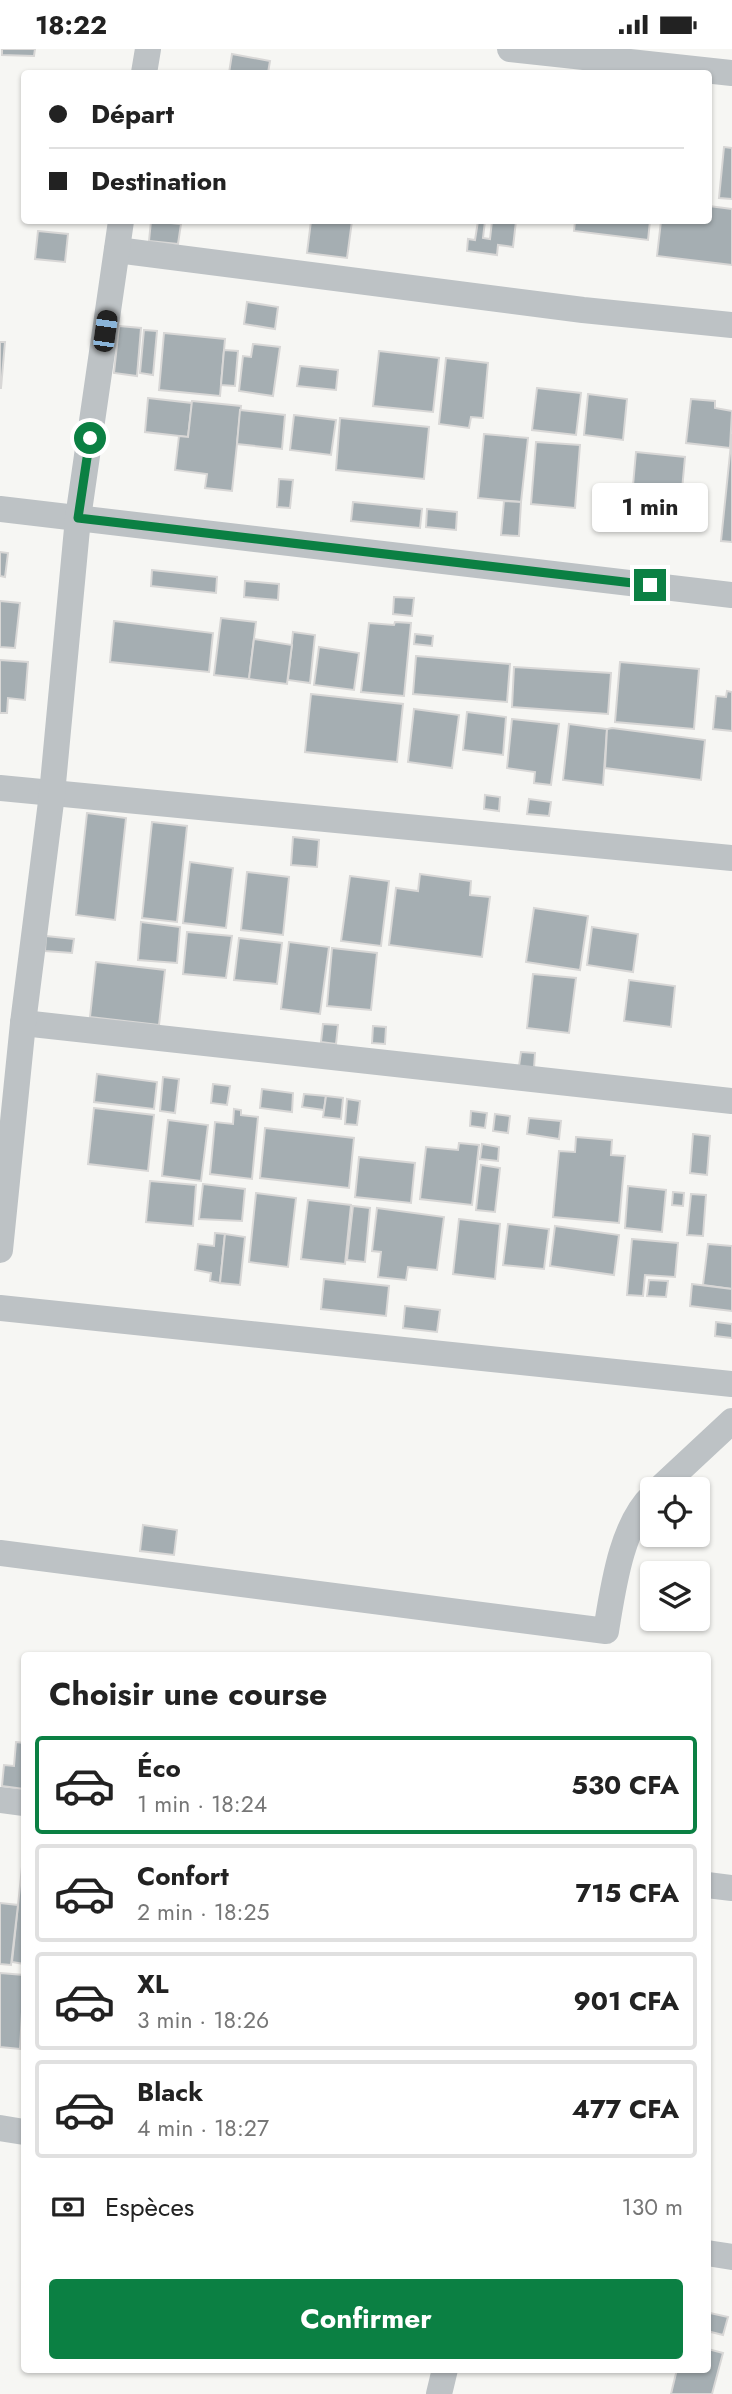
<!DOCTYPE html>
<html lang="fr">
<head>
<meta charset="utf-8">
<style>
	:root { --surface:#fff; --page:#f6f6f6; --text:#222; --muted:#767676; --line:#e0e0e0; --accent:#0b8043 }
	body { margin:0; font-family:Jost,sans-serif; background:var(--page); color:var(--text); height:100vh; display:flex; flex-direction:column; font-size:26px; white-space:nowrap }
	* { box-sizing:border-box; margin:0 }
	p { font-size:23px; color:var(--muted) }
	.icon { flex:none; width:38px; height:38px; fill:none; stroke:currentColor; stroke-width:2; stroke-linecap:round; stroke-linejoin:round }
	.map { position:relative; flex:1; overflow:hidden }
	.sheet { position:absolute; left:21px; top:1603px; width:690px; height:721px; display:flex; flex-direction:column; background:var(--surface); border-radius:7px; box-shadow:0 2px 5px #0004 }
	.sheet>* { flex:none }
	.top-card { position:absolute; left:21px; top:21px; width:691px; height:154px; border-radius:7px; box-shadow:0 2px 5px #0004; display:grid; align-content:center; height:154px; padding:0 28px; background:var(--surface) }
	.buttons { position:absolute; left:640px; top:1428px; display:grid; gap:14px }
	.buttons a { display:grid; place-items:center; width:70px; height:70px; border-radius:7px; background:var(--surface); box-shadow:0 2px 5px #0004; font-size:35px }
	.end { position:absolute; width:32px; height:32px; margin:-16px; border:9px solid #0b8043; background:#fff; box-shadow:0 0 0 4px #fff }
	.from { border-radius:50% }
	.bubble { position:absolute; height:49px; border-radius:7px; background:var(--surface); box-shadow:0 2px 5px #0004; font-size:23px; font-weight:700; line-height:49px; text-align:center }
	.car { position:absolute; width:21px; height:42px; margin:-21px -10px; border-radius:9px; box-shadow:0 0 5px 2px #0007; background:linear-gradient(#222 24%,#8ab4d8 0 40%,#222 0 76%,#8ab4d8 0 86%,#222 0) }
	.top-card b { display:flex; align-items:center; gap:24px; height:66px; font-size:26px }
	.top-card b+b { border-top:2px solid var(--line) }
	.top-card i { width:18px; height:18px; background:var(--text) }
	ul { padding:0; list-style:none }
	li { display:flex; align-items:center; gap:21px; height:98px; margin:0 14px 10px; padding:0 14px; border:4px solid var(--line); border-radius:7px }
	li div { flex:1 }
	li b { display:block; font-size:26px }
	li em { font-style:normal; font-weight:700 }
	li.on { border-color:var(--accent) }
	li>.icon { width:63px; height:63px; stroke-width:1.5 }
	h2 { padding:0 28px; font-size:32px; line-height:84px }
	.pay { display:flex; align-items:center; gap:18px; height:77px; padding:0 28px; font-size:26px }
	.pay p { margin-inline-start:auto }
	.action { display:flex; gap:14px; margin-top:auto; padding:14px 28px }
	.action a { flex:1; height:80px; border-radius:7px; background:var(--accent); color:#fff; font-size:28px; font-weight:700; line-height:80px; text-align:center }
	.status { display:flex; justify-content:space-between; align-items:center; height:49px; padding:0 35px; background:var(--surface); direction:ltr }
	.status svg { height:19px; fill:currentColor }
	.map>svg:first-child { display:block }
</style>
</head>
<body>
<div class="status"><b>18:22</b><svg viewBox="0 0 49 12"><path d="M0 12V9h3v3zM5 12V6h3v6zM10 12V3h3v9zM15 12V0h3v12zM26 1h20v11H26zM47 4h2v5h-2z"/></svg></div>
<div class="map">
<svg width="732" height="2345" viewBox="0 0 732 2345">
	<rect width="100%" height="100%" fill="#f6f6f3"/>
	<!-- building -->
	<g fill="#a5aeb2" stroke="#d8d7d6" stroke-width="2">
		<path d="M2 0H35L34 7 2 6Z"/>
		<path d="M232 5 270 12 268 24H229Z"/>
		<path d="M724 98 732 99V150L719 149Z"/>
		<path d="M709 157 732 160V216L657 207 661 172H709Z"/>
		<path d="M151 172 181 175 178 195 149 192Z"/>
		<path d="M311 172H352L347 209 307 204Z"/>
		<path d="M478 172H485L483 189 490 190 492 172H516L513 198 498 196 497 206 467 202 468 190 475 191Z"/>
		<path d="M575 172H650L648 191 574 182Z"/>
		<path d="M38 182 68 185 65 213 35 210Z"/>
		<path d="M247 253 278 258 275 280 244 275Z"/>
		<path d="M119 277 141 279 137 327 114 324Z"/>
		<path d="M144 281 157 282 153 326 140 324Z"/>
		<path d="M164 284 225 290 220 347 159 341Z"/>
		<path d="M0 293H5L1 339H0Z"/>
		<path d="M253 295 280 298 273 347 239 342 243 307 251 308Z"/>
		<path d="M224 301 238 302 235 337 221 336Z"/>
		<path d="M379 302 439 309 433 363 373 357Z"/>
		<path d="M446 309 488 314 483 369 471 368 469 379 439 375Z"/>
		<path d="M300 317 338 321 336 341 297 337Z"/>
		<path d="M537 339 581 344 576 386 532 381Z"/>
		<path d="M588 345 627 350 623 391 584 386Z"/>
		<path d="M148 349 192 354 188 388 145 383Z"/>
		<path d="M691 350 715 352V359L732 362 730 399 686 394Z"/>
		<path d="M192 352 241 357 232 442 205 439 207 425 175 421 179 387 188 388Z"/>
		<path d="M240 361 285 366 282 400 237 395Z"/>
		<path d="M294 366 336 371 331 406 290 401Z"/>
		<path d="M340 369 429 378 424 430 336 421Z"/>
		<path d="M484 385 528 389 521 453 478 449Z"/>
		<path d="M732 385V493L721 492Z"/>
		<path d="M536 393 580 396 575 459 531 455Z"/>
		<path d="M636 403 685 408 679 474 630 470Z"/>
		<path d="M279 430 293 431 290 459 277 458Z"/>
		<path d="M504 452 521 453 519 487 501 486Z"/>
		<path d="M353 453 422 460 420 479 351 472Z"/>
		<path d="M427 460 457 463 456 481 426 478Z"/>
		<path d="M0 503 8 504 5 528 0 527Z"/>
		<path d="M152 521 217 528 216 544 151 537Z"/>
		<path d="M245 532 279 535 278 551 244 548Z"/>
		<path d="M394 548 414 549 412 567 393 565Z"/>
		<path d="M0 552 20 554 15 599 0 598Z"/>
		<path d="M221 569 256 573 249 630 214 626Z"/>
		<path d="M114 572 213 584 209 623 110 613Z"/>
		<path d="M395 573 411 574 404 647 361 643 369 574 394 576Z"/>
		<path d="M293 583 315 586 310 634 288 631Z"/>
		<path d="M415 585 433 587 432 597 414 595Z"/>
		<path d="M254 590 292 596 287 635 249 630Z"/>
		<path d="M319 598 359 604 354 641 314 636Z"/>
		<path d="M416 607 510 615 507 653 413 645Z"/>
		<path d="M0 611 28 613 25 651 8 649 7 664H0Z"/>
		<path d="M620 613 699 620 694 680 615 673Z"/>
		<path d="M514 618 611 624 608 665 512 658Z"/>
		<path d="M727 642 732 643V682L713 680 716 647 726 648Z"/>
		<path d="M311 645 403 655 397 713 305 703Z"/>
		<path d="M414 660 459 666 452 719 408 713Z"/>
		<path d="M467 663 506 668 503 706 463 701Z"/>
		<path d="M512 670 559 675 551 736 534 734 535 723 507 719Z"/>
		<path d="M569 675 607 680 603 736 563 731Z"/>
		<path d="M612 679 705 691 701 731 605 719 607 680Z"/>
		<path d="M485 746 500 748 499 762 484 760Z"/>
		<path d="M529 750 551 753 549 767 527 765Z"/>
		<path d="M87 764 126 769 115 871 76 866Z"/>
		<path d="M152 773 187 777 177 873 142 869Z"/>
		<path d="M293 788 319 791 317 818 291 816Z"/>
		<path d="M190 813 233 819 226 879 183 874Z"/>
		<path d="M247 823 289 828 283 886 241 881Z"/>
		<path d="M420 825 471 832 470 846 490 848 482 908 389 896 396 839 418 842Z"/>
		<path d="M350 827 389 832 381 897 341 892Z"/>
		<path d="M534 859 588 867 580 921 526 913Z"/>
		<path d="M141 873 180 878 177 914 138 911Z"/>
		<path d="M592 878 638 885 633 923 587 916Z"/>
		<path d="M187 883 232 887 226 929 183 925Z"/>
		<path d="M46 887 74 890 72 904 45 902Z"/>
		<path d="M239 889 282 894 277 935 234 931Z"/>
		<path d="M289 893 329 898 320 965 281 960Z"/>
		<path d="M332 899 377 904 371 961 327 957Z"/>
		<path d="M96 913 165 921 159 976 90 968Z"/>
		<path d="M533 925 576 929 569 984 527 979Z"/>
		<path d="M629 931 675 937 671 978 624 972Z"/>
		<path d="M323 975 338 976 336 995 321 993Z"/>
		<path d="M373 977 386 978 385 995 372 994Z"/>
		<path d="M521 1003 535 1004 534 1019 519 1017Z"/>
		<path d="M97 1025 157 1033 154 1060 94 1053Z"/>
		<path d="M163 1028 179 1030 175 1064 160 1062Z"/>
		<path d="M213 1035 230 1037 227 1056 211 1054Z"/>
		<path d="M262 1040 293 1044 292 1063 260 1059Z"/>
		<path d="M304 1045 326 1047 324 1061 302 1058Z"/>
		<path d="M326 1047 343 1049 341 1070 323 1068Z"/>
		<path d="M347 1050 360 1052 357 1076 345 1075Z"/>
		<path d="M94 1059 154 1066 148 1122 88 1115Z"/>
		<path d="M234 1060 241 1061V1066L258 1068 252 1130 210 1125 215 1073 233 1075Z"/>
		<path d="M471 1062 487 1064 485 1079 470 1077Z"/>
		<path d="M495 1065 510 1067 508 1084 493 1082Z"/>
		<path d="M529 1069 561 1072 559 1090 527 1085Z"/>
		<path d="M168 1071 208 1076 201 1132 162 1127Z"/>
		<path d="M265 1079 354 1089 349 1139 260 1129Z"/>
		<path d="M693 1085 710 1087 707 1126 690 1124Z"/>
		<path d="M576 1088 612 1091 611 1106 625 1107 619 1174 553 1168 559 1102 575 1103Z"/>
		<path d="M459 1094 479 1096 472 1156 420 1150 426 1098 458 1101Z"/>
		<path d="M482 1095 499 1098 498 1112 480 1110Z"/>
		<path d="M359 1108 415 1114 411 1154 355 1148Z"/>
		<path d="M481 1116 500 1119 495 1163 476 1161Z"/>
		<path d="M150 1132 196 1136 193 1177 146 1173Z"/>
		<path d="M203 1135 245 1140 242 1172 199 1170Z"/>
		<path d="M628 1137 666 1141 662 1183 625 1179Z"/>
		<path d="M673 1143 684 1144 683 1157 672 1156Z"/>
		<path d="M256 1144 296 1149 288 1218 249 1213Z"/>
		<path d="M691 1145 706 1146 703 1187 687 1186Z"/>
		<path d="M308 1151 351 1156 345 1215 301 1210Z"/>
		<path d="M353 1157 370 1159 365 1213 347 1211Z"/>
		<path d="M377 1159 444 1168 437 1221 408 1218 406 1231 378 1228 381 1203 372 1202Z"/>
		<path d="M459 1170 500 1175 495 1230 453 1225Z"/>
		<path d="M508 1175 549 1180 544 1220 503 1216Z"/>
		<path d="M555 1177 619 1186 614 1226 550 1217Z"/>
		<path d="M215 1184 225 1185 220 1234 210 1232 211 1224 195 1221 198 1195 214 1197Z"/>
		<path d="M225 1185 245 1188 240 1236 220 1234Z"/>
		<path d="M632 1190 678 1194 675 1228 645 1226 643 1247 627 1246Z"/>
		<path d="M708 1195 732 1197V1240L703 1236Z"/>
		<path d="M324 1230 389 1237 386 1267 321 1260Z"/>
		<path d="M649 1231 668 1232 666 1248 647 1247Z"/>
		<path d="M692 1235 732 1240V1262L690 1257Z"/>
		<path d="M405 1257 440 1261 437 1283 403 1279Z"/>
		<path d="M716 1273 732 1275V1289L715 1287Z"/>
		<path d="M143 1476 177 1481 174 1506 140 1502Z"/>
		<path d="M16 1693 24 1694V1740L2 1737 4 1716 14 1717Z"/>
		<path d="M24 1799V1915L12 1913Z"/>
		<path d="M0 1854 18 1856 11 1916 0 1915Z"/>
		<path d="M0 1924 24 1926 20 2000 0 1998Z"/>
		<path d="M710 2264 728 2268 723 2286 707 2282Z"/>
		<path d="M708 2300 723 2304 712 2345H671L677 2320H707Z"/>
	</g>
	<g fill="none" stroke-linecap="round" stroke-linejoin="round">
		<!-- street -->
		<g stroke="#bdc2c5" stroke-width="26">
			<path d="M510 0 732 24"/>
			<path d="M144 24 148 0"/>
			<path d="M117 201 583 261 732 276"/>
			<path d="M0 460 732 546"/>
			<path d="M0 739 732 809"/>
			<path d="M23 974 732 1052"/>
			<path d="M0 1201 23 974 52 745 78 469 121 172"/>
			<path d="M0 1259 732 1335"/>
			<path d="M659 1440 732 1372"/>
			<path d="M0 1504 606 1582C613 1540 621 1476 653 1446"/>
			<path d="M0 1751 24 1754"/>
			<path d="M707 1836 732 1839"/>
			<path d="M0 2079 24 2083"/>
			<path d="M707 2204 732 2208"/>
			<path d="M439 2345 445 2320"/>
		</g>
	</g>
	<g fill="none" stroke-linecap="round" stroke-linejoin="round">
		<!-- route -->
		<path stroke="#0b8043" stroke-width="9" d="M90 389 78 469 650 536"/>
	</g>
</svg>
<div class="buttons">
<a><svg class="icon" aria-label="locate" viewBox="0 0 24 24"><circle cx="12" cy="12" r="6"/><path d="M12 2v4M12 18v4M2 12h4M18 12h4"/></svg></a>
<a><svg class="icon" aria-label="layers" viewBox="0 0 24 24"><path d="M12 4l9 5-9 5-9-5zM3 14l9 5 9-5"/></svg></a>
</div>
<i class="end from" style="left:90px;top:389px"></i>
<i class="end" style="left:650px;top:536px"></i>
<div class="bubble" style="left:592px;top:434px;width:116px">1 min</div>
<i class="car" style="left:105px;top:282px;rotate:8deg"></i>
<div class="top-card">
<b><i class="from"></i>Départ</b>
<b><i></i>Destination</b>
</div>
<section class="sheet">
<h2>Choisir une course</h2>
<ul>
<li class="on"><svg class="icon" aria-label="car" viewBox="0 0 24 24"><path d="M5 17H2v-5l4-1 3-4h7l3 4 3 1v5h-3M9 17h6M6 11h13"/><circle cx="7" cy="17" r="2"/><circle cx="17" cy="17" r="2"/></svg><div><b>Éco</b><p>1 min · 18:24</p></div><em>530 CFA</em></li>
<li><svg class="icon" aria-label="car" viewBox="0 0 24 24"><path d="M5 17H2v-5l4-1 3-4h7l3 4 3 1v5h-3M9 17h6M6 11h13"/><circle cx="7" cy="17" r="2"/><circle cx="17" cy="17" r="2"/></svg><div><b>Confort</b><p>2 min · 18:25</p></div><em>715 CFA</em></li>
<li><svg class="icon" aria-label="car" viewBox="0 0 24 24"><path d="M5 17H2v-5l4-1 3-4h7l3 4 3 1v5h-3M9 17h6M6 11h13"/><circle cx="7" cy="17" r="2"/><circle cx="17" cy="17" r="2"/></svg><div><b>XL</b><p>3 min · 18:26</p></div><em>901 CFA</em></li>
<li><svg class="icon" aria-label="car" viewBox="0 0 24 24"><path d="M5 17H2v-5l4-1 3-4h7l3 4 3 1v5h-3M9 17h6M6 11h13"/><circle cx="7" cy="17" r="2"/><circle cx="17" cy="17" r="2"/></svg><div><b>Black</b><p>4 min · 18:27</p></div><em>477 CFA</em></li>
</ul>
<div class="pay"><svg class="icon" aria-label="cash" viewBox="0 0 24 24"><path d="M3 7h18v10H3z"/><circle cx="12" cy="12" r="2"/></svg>Espèces<p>130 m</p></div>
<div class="action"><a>Confirmer</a></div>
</section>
</div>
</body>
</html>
